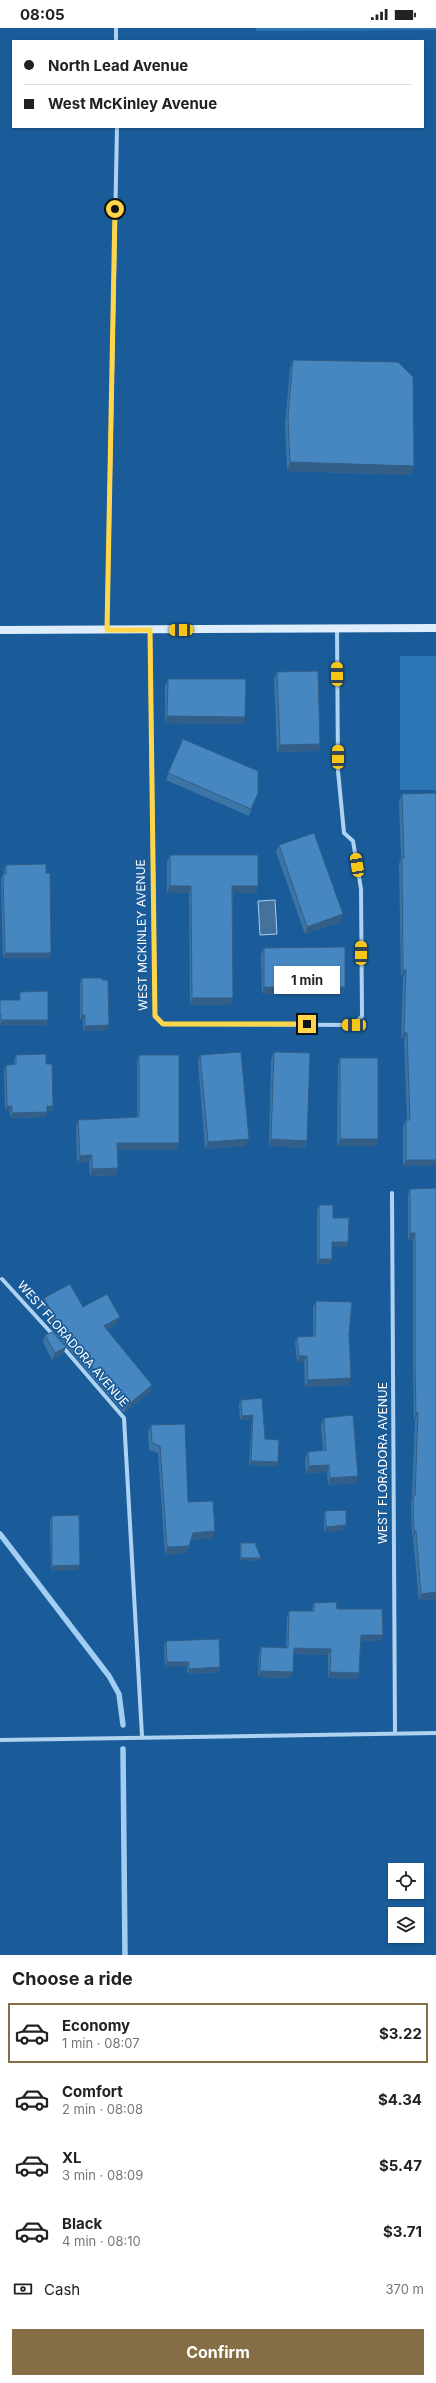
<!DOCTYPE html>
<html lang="en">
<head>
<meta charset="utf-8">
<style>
	:root { --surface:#fff; --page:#f2f2f2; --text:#222; --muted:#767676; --line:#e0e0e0; --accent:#856d45 }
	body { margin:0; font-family:Inter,sans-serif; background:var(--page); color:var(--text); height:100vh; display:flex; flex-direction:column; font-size:15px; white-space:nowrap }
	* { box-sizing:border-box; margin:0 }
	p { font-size:13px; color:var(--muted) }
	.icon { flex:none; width:22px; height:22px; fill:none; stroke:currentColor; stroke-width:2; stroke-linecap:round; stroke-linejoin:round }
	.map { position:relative; height:1927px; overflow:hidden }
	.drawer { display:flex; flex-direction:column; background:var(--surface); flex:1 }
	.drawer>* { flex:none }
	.top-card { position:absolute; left:12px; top:12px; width:412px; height:88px; border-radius:0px; box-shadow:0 1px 3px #0004; display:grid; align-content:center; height:88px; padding:0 12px; background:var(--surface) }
	.buttons { position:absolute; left:388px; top:1835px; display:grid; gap:8px }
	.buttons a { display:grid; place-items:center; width:36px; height:36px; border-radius:0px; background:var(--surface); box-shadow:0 1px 3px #0004; font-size:20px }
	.end { position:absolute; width:18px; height:18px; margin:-9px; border:5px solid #ffd54a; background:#111; box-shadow:0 0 0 2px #111 }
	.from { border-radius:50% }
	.bubble { position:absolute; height:28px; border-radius:0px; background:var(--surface); box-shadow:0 1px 3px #0004; font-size:13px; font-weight:700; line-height:28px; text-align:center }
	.car { position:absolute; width:12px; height:24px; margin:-12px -6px; border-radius:5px; box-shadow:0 0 3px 1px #0007; background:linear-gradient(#f5c518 24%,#345 0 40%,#f5c518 0 76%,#345 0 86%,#f5c518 0) }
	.top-card b { display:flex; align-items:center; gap:14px; height:38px; font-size:15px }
	.top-card b+b { border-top:1px solid var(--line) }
	.top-card i { width:10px; height:10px; background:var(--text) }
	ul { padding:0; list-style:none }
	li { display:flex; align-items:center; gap:12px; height:60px; margin:0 8px 6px; padding:0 4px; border:2px solid transparent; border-radius:0px }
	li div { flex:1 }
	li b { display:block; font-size:15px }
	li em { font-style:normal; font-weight:700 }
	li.current { border-color:var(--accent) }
	li>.icon { width:36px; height:36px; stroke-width:1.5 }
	h2 { padding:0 12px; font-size:18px; line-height:48px }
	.pay { display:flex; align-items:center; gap:10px; height:44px; padding:0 12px; font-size:15px }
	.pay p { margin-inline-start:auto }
	.action { display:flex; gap:8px; margin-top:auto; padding:8px 12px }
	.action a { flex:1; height:46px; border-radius:0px; background:var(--accent); color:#fff; font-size:16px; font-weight:700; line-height:46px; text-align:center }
	.status { display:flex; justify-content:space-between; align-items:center; height:28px; padding:0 20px; background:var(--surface); direction:ltr }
	.status svg { height:11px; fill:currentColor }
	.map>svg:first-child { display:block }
</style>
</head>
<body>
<div class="status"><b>08:05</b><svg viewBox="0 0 49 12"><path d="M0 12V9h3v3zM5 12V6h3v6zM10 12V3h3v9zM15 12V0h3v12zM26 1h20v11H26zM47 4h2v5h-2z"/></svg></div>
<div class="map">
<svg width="436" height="1927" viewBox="0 0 436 1927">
	<rect width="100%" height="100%" fill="#1a5c99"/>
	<!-- green -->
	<g fill="#2d76b6">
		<path d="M256 0H436V2L256 3Z"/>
		<rect x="400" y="628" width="36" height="134"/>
	</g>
	<!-- water -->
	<path fill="#44729d" stroke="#a2cef3" d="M275 872 277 906 260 907 258 873Z"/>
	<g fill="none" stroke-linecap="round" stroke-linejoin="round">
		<!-- stream -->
		<g stroke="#a2cef3" stroke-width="5.5">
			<path d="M0 1506 109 1648 119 1666 123 1697"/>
			<path d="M123 1721 125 1927"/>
		</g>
		<!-- minor -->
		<g stroke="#afd2f1" stroke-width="4">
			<path d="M116 0V13"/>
			<path d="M107 602 117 99"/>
			<path d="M150 602 155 988 163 996 354 997 362 988 361 861 353 813 344 805 338 743 337 600"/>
			<path d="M392 1165 395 1705"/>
			<path d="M2 1251 54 1308"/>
			<path d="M62 1318 124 1390 142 1708"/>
			<path d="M0 1712 436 1705"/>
		</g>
		<!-- secondary -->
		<path stroke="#ddedfc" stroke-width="8" d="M0 602 436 600"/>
	</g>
	<!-- wall -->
	<g fill="#3d74a6">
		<path d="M293 332 411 447 287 443 285 397 290 340Z"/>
		<path d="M277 644 320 716 318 723 277 724 274 651Z"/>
		<path d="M168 651 245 689 243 696 165 695V658Z"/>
		<path d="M168 745 258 765 249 788 166 752Z"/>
		<path d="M402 766 436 1138H403V1098L406 1092H407L404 1011H401L403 949H401L399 836 401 830 399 773Z"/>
		<path d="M279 817 340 894 305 906 276 824Z"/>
		<path d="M170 827 258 858 256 865H233L231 977H190L189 865H167V834Z"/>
		<path d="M6 837 46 845 51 925 49 930H3L1 851 3 846H4V842Z"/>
		<path d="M264 920 343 966H262L261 927Z"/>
		<path d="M82 950 109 997 107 1002 83 1003V992H80V955Z"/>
		<path d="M20 964 47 997H0V972H19V969Z"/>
		<path d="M274 1024 307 1113 305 1120 269 1118 271 1031Z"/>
		<path d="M16 1027 46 1036 53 1078 52 1083H47L45 1089 10 1090V1083H5L4 1042 6 1037 14 1036V1032Z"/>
		<path d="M139 1027 176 1122H117L118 1140 116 1147 90 1148 89 1134 77 1135 76 1099 78 1092 137 1089V1034Z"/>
		<path d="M200 1027 246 1118 205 1121 198 1034Z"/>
		<path d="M340 1030 378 1111 376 1118H337L338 1037Z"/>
		<path d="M436 1160V1571L419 1572 413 1510H412L411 1475 412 1469 415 1392H414L413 1342V1212H408V1167L410 1161Z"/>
		<path d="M319 1177 333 1190 347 1219H332V1231L330 1236H317V1182Z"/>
		<path d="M44 1270 83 1279 117 1296 107 1302 152 1357 150 1364 124 1385 56 1307 57 1305 42 1277Z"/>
		<path d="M316 1273 349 1306V1357L305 1359 304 1334H297L295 1315 297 1309 313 1308V1279Z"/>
		<path d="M45 1307 66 1319 63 1326 52 1332 43 1314Z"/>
		<path d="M262 1370 265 1411 278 1434 277 1438 249 1437 252 1391 240 1392 239 1376 241 1372Z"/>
		<path d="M324 1390 358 1448 355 1455 328 1457 327 1444 306 1445 305 1431 308 1424 323 1422 321 1397Z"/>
		<path d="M151 1397 188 1474 212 1510 191 1512 187 1525 165 1527 158 1425 149 1422 148 1404Z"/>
		<path d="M325 1483 344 1502 324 1504V1488Z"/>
		<path d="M52 1488 78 1542 51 1543 50 1493Z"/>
		<path d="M241 1515 260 1533 240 1532V1517Z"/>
		<path d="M314 1575 337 1581 383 1607 380 1613H360L359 1645 357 1651 328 1650V1627L294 1626 291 1650 258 1649 259 1625 261 1619 286 1620 287 1589 289 1583H312V1581Z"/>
		<path d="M166 1613 220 1639 219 1644 187 1646V1639H165L164 1618Z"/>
	</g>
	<!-- shaded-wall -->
	<g fill="#325e87">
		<path d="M290 434 414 438 411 447 287 443Z"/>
		<path d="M167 688 245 689 243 696 165 695Z"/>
		<path d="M320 716 318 723 277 724 280 717Z"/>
		<path d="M170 858H191L189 865H167Z"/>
		<path d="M232 858H258L256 865H230Z"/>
		<path d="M343 886 340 894 305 906 307 899Z"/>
		<path d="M5 925H51L49 930H3Z"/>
		<path d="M403 942H406L403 949H401Z"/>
		<path d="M264 959H345L343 966H262Z"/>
		<path d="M192 970H233L231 977H190Z"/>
		<path d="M82 987H85L83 992H80Z"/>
		<path d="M1 992H48L47 997H0Z"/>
		<path d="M109 997 107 1002 83 1003 85 998Z"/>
		<path d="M404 1005H407L404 1011H401Z"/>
		<path d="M7 1078H12L10 1083H5Z"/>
		<path d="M47 1078H53L52 1083H45Z"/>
		<path d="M47 1084 45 1089 10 1090 12 1085Z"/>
		<path d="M249 1111 246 1118 205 1121 208 1114Z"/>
		<path d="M271 1111 307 1113 305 1120 269 1118Z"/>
		<path d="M340 1111H378L376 1118H337Z"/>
		<path d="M117 1115H179L176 1122H114Z"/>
		<path d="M92 1127 89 1134 77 1135 80 1128Z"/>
		<path d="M406 1132H436V1138H403Z"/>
		<path d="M118 1140 116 1147 90 1148 92 1141Z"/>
		<path d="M410 1205H415L413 1212H408Z"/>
		<path d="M332 1214H348L347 1219H330Z"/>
		<path d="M319 1231H332L330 1236H317Z"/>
		<path d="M120 1289 117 1296 101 1305 104 1298Z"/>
		<path d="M66 1319 63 1326 52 1332 55 1325Z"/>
		<path d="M299 1328H307L304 1334H297Z"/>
		<path d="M351 1350 349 1357 305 1359 308 1352Z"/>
		<path d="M152 1357 150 1364 124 1385 127 1378Z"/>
		<path d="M416 1385H418L415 1392H414Z"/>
		<path d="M253 1387 252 1391 240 1392 242 1388Z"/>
		<path d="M251 1433 278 1434 277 1438 249 1437Z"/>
		<path d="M329 1437 327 1444 306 1445 309 1438Z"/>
		<path d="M358 1448 355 1455 328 1457 330 1450Z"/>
		<path d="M346 1497 344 1502 324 1504 326 1499Z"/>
		<path d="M215 1503 212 1510 191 1512 193 1505Z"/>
		<path d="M414 1503H416L413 1510H412Z"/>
		<path d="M189 1518 187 1525 165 1527 167 1519Z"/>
		<path d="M241 1530H261L260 1533 240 1532Z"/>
		<path d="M80 1537 78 1542 51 1543 52 1538Z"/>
		<path d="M436 1564V1571L419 1572 421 1566Z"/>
		<path d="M361 1607H383L380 1613H358Z"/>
		<path d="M294 1620 331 1621 328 1627 292 1626Z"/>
		<path d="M167 1634H189L187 1639H165Z"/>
		<path d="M220 1639 219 1644 187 1646 189 1641Z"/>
		<path d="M260 1643 293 1644 291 1650 258 1649Z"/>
		<path d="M330 1644 359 1645 357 1651 328 1650Z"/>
	</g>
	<!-- building -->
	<g fill="#4787c1" stroke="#325e87">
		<path d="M293 332 398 334 413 349 414 438 290 434 288 388Z"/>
		<path d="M318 643 320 716 280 717 277 644Z"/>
		<path d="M168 651H246L245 689 167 688Z"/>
		<path d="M183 711 258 743V765L251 781 168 745Z"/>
		<path d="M436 765V1132H406V1092H410L407 1005H404L406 942H403L402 830H404L402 766Z"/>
		<path d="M314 805 343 886 307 899 279 817Z"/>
		<path d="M170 827H258V858H232L233 970H192L191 858H170Z"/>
		<path d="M46 836V845H50L51 925H5L3 846H6V837Z"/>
		<path d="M345 919V959H264V920Z"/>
		<path d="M82 950H102V952H108L109 997 85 998V987H82Z"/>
		<path d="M48 963V992H1V987H0V972H20V964Z"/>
		<path d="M241 1024 249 1111 208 1114 200 1027Z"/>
		<path d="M274 1024 310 1025 307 1113 271 1111Z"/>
		<path d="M46 1026V1036H52L53 1078H47V1084L12 1085V1078H7L6 1037 16 1036V1027Z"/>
		<path d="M139 1027H179V1115H117L118 1140 92 1141V1127L80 1128 78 1092 139 1089Z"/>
		<rect x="340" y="1030" width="38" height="81"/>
		<path d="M436 1160V1564L421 1566 416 1503H414L413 1468H415L418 1385H416L415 1335V1205H410V1161Z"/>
		<path d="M319 1177H333V1190H349L348 1214H332V1231H319Z"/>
		<path d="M70 1256 83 1279 107 1266 120 1289 104 1298 152 1357 127 1378 58 1300 60 1299 44 1270Z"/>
		<path d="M316 1273 352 1274 349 1306 351 1350 308 1352 307 1328H299L297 1309 315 1308Z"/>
		<path d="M52 1304 66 1319 55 1325 45 1307Z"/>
		<path d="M262 1370 265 1411 279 1412 278 1434 251 1433 253 1387 242 1388 241 1372Z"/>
		<path d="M353 1387 358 1448 330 1450 329 1437 309 1438 308 1424 326 1422 324 1390Z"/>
		<path d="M185 1396 188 1474 213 1473 215 1503 193 1505 189 1518 167 1519 160 1418 152 1415 151 1397Z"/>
		<path d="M346 1482V1497L326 1499 325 1483Z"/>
		<path d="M79 1487 80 1537 52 1538V1488Z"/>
		<path d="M241 1515H255L261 1530H241Z"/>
		<path d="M336 1574 337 1581H382L383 1607H361L359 1645 330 1644 331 1621 294 1620 293 1644 260 1643 261 1619 288 1620 289 1583H314V1575Z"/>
		<path d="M219 1611 220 1639 189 1641V1634H167L166 1613Z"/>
	</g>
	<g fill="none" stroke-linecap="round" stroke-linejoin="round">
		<!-- route -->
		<path stroke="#ffd54a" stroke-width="5" d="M115 181 107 602H150L155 988 163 996H307"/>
	</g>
	<g text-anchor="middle" stroke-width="3.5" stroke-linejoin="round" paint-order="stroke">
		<!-- street labels -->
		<g font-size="12" fill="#fff" stroke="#1a5c99">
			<text transform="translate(142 907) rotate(-91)" y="4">WEST MCKINLEY AVENUE</text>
			<text transform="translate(73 1316) rotate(49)" y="4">WEST FLORADORA AVENUE</text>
			<text transform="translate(383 1435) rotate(-90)" y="4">WEST FLORADORA AVENUE</text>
		</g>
	</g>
</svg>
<div class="buttons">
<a><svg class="icon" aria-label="locate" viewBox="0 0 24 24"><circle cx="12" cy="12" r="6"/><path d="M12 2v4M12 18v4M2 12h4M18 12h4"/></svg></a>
<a><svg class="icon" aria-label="layers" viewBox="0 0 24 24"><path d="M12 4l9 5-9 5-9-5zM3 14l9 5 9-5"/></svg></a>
</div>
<i class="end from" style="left:115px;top:181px"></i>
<i class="end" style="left:307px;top:996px"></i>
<div class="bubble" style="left:274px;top:938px;width:66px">1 min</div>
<i class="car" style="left:181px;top:602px;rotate:270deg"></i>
<i class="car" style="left:337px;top:646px;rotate:359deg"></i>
<i class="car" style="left:338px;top:729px;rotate:0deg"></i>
<i class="car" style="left:357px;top:837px;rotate:351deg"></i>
<i class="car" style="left:361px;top:925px;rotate:0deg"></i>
<i class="car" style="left:354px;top:997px;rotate:270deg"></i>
<div class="top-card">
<b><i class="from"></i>North Lead Avenue</b>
<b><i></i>West McKinley Avenue</b>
</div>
</div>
<section class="drawer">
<h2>Choose a ride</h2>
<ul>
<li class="current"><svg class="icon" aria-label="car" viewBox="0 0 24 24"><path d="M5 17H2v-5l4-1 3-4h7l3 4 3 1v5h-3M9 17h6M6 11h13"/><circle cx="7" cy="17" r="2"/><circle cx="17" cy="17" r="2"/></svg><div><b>Economy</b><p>1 min · 08:07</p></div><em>$3.22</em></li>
<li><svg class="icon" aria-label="car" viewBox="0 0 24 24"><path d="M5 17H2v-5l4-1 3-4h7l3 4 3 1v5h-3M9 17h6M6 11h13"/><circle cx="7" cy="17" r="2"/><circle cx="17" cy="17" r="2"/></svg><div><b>Comfort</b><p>2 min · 08:08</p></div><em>$4.34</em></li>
<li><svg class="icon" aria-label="car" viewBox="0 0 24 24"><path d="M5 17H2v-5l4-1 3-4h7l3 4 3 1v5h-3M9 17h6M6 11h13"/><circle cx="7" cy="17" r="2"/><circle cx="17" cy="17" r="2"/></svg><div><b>XL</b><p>3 min · 08:09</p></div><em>$5.47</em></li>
<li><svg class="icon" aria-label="car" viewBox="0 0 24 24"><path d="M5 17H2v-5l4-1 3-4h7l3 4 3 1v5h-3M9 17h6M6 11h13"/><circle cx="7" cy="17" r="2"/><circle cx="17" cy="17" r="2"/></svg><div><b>Black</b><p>4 min · 08:10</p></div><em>$3.71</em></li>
</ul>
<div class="pay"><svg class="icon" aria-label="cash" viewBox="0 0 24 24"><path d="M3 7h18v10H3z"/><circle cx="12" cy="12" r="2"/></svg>Cash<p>370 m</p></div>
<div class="action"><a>Confirm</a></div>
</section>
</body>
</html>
